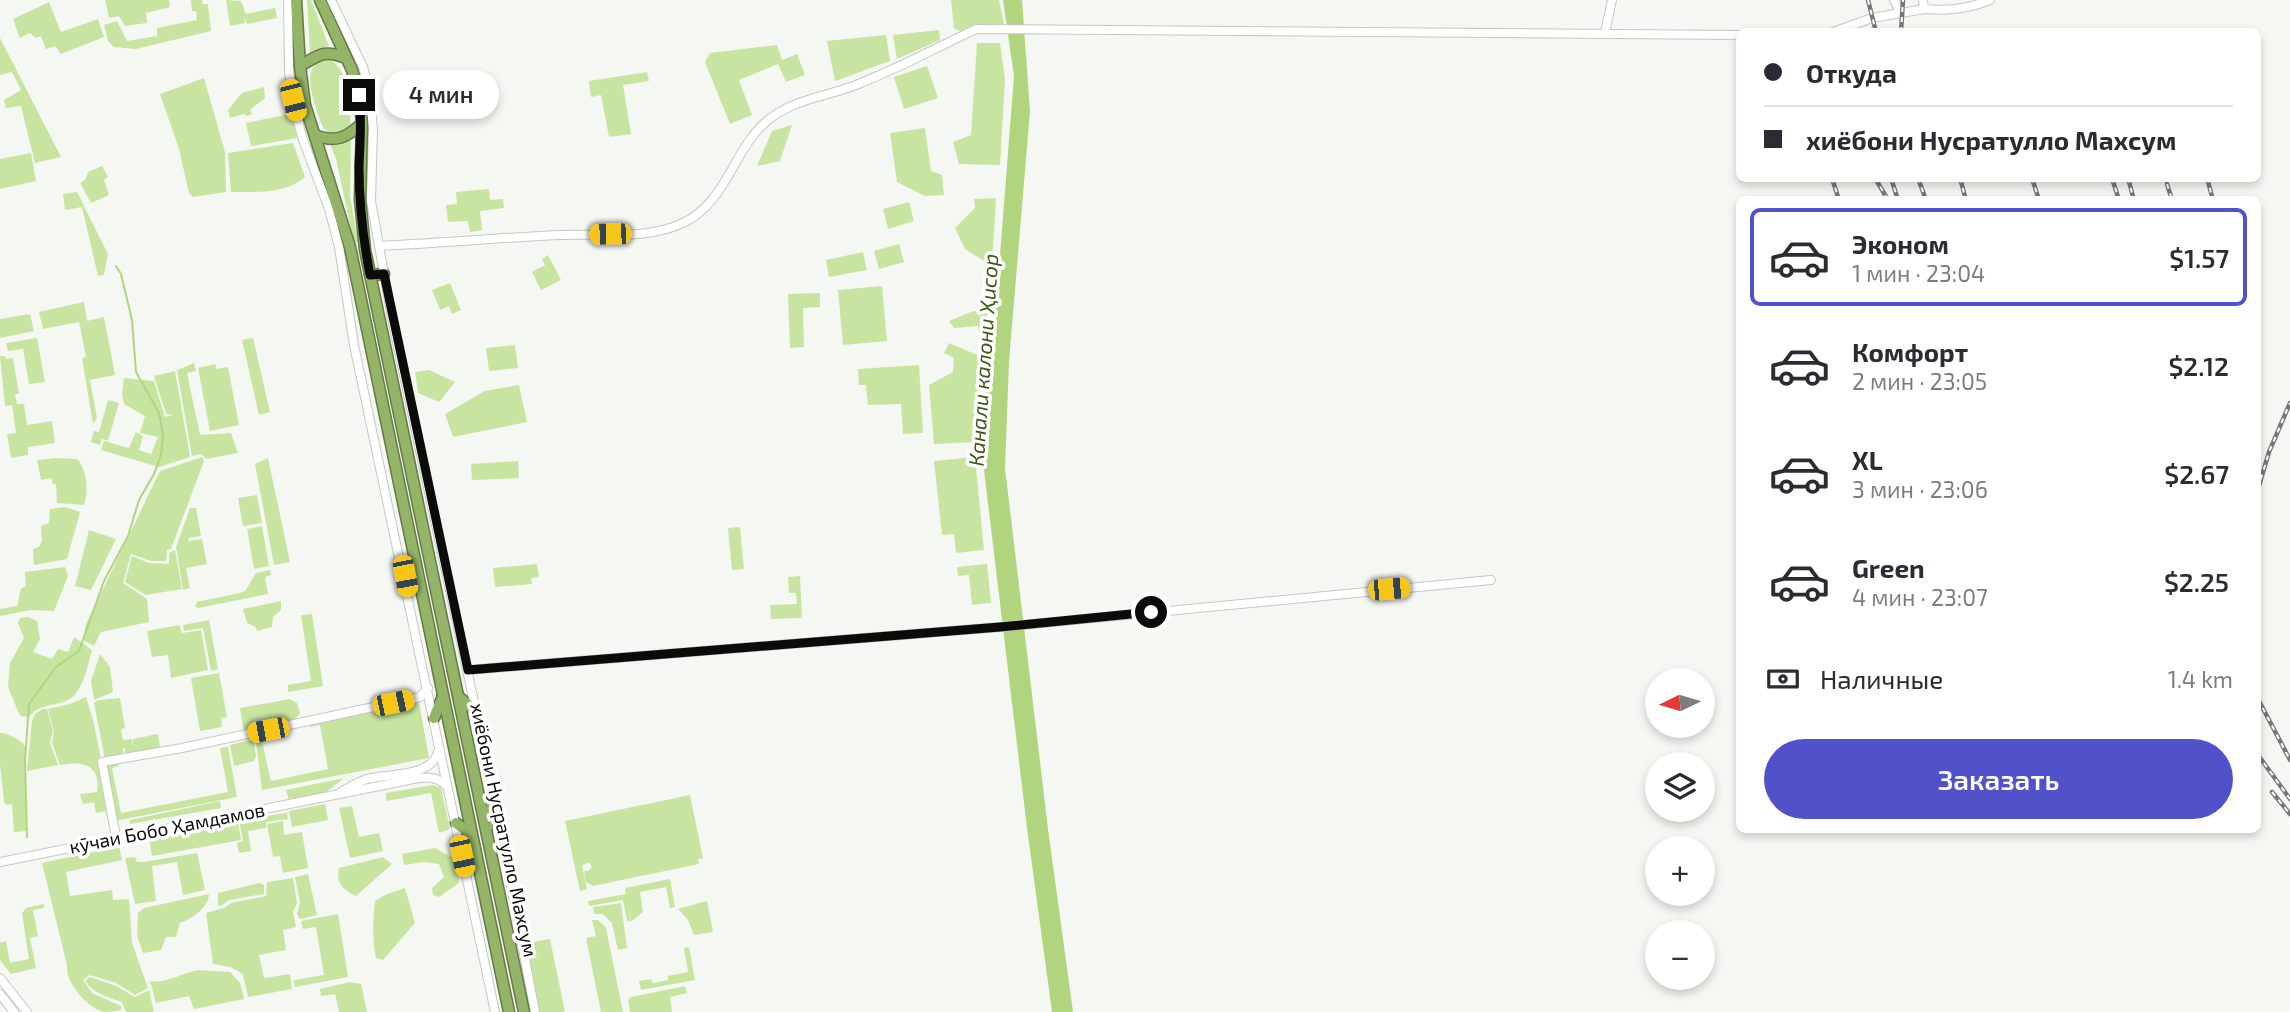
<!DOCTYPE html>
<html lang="ru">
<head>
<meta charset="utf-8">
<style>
	:root { --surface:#fff; --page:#f2f2f3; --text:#2b2b33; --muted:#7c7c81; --line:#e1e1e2; --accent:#5152c9 }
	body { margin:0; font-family:"Exo 2",sans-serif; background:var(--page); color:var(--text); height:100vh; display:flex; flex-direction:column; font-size:26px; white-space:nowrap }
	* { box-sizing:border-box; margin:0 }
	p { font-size:23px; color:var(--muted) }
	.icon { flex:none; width:38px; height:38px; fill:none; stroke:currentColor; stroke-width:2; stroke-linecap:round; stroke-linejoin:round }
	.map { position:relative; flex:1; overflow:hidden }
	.side { position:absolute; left:1736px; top:196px; width:525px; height:637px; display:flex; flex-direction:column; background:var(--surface); border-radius:10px; box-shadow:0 4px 10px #0003 }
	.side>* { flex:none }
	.banner { position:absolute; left:1736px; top:28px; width:525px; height:154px; border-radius:10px; box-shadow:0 4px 10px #0003; display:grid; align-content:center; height:154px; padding:0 28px; background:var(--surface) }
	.needle { width:46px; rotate:265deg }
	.fabs { position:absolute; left:1645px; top:668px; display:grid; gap:14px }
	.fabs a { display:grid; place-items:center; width:70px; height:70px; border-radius:50%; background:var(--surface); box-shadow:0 4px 10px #0003; font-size:35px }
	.end { position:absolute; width:32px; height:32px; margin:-16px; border:9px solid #0b0c0a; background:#fff; box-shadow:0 0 0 4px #fff }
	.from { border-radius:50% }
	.bubble { position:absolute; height:49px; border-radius:24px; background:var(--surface); box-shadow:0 4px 10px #0003; font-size:23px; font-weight:600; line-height:49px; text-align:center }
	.car { position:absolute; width:21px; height:42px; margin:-21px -10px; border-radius:9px; box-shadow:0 0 5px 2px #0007; background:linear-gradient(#f5c518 24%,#345 0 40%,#f5c518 0 76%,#345 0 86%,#f5c518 0) }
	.banner b { display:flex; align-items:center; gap:24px; height:66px; font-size:26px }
	.banner b+b { border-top:2px solid var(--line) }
	.banner i { width:18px; height:18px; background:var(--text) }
	ul { padding:12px 0 0; list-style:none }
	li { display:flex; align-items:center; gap:21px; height:98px; margin:0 14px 10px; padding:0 14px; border:4px solid transparent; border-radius:10px }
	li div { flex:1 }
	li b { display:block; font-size:26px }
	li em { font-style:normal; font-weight:600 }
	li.on { border-color:var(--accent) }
	li>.icon { width:63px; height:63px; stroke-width:1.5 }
	.pay { display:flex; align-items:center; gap:18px; height:77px; padding:0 28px; font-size:26px }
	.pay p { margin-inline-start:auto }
	.cta { display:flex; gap:14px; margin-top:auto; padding:14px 28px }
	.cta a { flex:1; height:80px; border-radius:42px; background:var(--accent); color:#fff; font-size:28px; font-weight:600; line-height:80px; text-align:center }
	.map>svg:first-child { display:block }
</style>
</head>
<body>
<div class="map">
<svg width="2290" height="1012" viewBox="0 0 2290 1012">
	<rect width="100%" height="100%" fill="#f5f7f3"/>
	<!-- green -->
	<g fill="#c7e5a0">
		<path d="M105 0H169L170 7 146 13 147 23 125 26 119 16 109 18Z"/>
		<path d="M191 0H202L203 4H208L211 31 136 49 114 47 108 41 104 25 117 21 127 41 157 36V28L197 20 196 11H192Z"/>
		<path d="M226 0 241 1 246 14 275 8 277 18 247 24 244 15 245 23 230 26Z"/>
		<path d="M307 0H311L329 46 310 53Z"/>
		<path d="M951 0H999L1004 24H975L960 31 954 28Z"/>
		<path d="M49 2 61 32 98 19 104 37 61 54 55 46 46 49 41 36 36 38 30 33 20 38 13 19Z"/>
		<path d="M939 30 940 40 897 59 893 35Z"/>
		<path d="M886 35 890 61 835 81 827 41Z"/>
		<path d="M0 38 61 157 35 163 21 106 6 108 4 100 21 90 12 72 0 75Z"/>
		<path d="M977 43H1000L1005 79 1000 165 959 164 953 142 971 135Z"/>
		<path d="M777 45 782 60 797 54 805 75 786 82 778 64 739 80 752 115 730 124 705 62 710 53Z"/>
		<path d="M328 59C347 65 353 106 350 124 343 136 333 135 324 129 318 117 307 85 311 72 312 68 315 66 317 62Z"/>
		<path d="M927 66 938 98 904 109 894 77Z"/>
		<path d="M647 72 649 81 623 85 631 134 609 137 601 95 591 97 589 81Z"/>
		<path d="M204 78 225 152 226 192 193 197 189 193 179 149 160 94Z"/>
		<path d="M264 87 265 98 250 110 252 114 247 116 244 114 230 118 228 110 242 93Z"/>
		<path d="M290 114 298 138 251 146 246 123Z"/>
		<path d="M792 125 780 161 757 166 772 131Z"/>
		<path d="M925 128 931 171 942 175 944 195 925 196 897 182 890 133Z"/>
		<path d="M351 140 350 196 358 242H354L336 159 330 144 345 143Z"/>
		<path d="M293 143 305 177C286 194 255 192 231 192L228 153Z"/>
		<path d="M31 153 36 181 0 189V159Z"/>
		<path d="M102 166 108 177 104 180 109 195 91 203 80 183 85 180 88 172Z"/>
		<path d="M489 189 490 200 503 199 504 208 480 211 482 230 470 232 468 221 448 222 446 205 457 204 456 192Z"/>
		<path d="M77 192 108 254 104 275 98 276 82 207 65 210 63 194Z"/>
		<path d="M996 198 992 266 965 249 955 228 975 208 974 199Z"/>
		<path d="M909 202 914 221 888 229 883 209Z"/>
		<path d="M899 244 904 262 879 269 874 251Z"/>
		<path d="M863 252 867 270 829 277 826 260Z"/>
		<path d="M548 255 561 280 541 290 532 272 545 265 542 259Z"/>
		<path d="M450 283 461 310 452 314 449 306 440 310 432 290Z"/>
		<path d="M985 284H989L985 343 981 345 978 326 954 328 949 321 973 311 982 312Z"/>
		<path d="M882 286 887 341 843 345 838 290Z"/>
		<path d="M820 293V307L803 308 804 347 790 348 788 294Z"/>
		<path d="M84 302 87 321 104 317 115 375 90 380 97 418 93 424 82 358 86 357 79 322 43 329 39 312Z"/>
		<path d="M30 314 34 331 0 338V319Z"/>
		<path d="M37 338 45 382 29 384 23 349 8 351 6 343Z"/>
		<path d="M253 338 270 412 259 415 242 340Z"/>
		<path d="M949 343 982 357 976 442 934 444 929 385 953 372 954 358 944 353Z"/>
		<path d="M515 345 518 368 489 371 486 348Z"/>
		<path d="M0 356H5L6 359 13 358 19 394H15L17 404H24L27 425 52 421 55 443 28 447V455L11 458 7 434 16 433 12 405 5 406Z"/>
		<path d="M194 363 196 371 187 373 200 435 231 433 238 453 206 459 201 454 192 456 177 370Z"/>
		<path d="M215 364 217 369 228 367 239 425 210 431 198 368Z"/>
		<path d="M919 365 923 433 903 434 901 404 868 405 866 385H859L858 369Z"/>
		<path d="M429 370 455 382 439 402 418 393 415 372Z"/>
		<path d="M175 371 190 457 159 467 101 450 104 441 129 448 136 432 143 436 139 450 150 454V457L158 437 140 433 145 416 124 404 122 395 124 378 154 381 165 417 173 415 166 414 154 376Z"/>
		<path d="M519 385 527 422 453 437 445 414 485 391Z"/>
		<path d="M108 400 119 403 108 441 102 439 100 445 91 442 94 431 99 432Z"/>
		<path d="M202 457 204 461 171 549 167 550 166 561H151L131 554 123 583 147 599 149 622 101 632 94 646 83 640 86 624 160 471Z"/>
		<path d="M975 457 984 550 956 553 954 534 942 535 934 461Z"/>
		<path d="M56 458 77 459C87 470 89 491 84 505L57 503 56 484H53L51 478 41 480 37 460Z"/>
		<path d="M268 458 290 562 274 565 255 464Z"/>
		<path d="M518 461 519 478 472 480 471 464Z"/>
		<path d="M257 495 262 523 243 526 238 498Z"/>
		<path d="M65 507 80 512 67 559 34 565 33 549 39 547 42 541 41 526 49 523 50 509Z"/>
		<path d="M190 508H196L201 536 189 538 188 541 202 539 207 564 186 568 190 588 183 590 176 547Z"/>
		<path d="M262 526 269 566 254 569 247 529Z"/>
		<path d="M740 527 744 569 732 570 728 528Z"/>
		<path d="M89 530 116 539 91 590 75 586Z"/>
		<path d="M175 550 182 589 146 595 125 582 132 556 149 563 169 564V553Z"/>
		<path d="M537 564 539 577 531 578 532 584 495 587 493 568Z"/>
		<path d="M987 564 991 603 972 605 969 575 958 576 957 567Z"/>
		<path d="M65 567 68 576 54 611 31 610 0 616V609L17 606 21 589 26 586 25 572Z"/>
		<path d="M270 570 271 575 265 577 268 594 198 608 195 606 197 602 240 593 245 591 256 573Z"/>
		<path d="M800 576 802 618 771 619 770 605 797 604 796 593H789L788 577Z"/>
		<path d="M281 601V610L273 617 272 627 257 631 256 627 247 623 243 609Z"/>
		<path d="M312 614 323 686 288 692V685L311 681 301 615Z"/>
		<path d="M28 617 37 621 40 639 33 652 52 659 58 649 68 652 74 637 92 650C88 664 85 681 77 692 66 708 41 701 29 717L20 716 8 687 10 663 24 638 18 623 20 618Z"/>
		<path d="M209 620 218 669 211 671 203 628 184 631 183 625Z"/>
		<path d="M179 625 182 633 201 630 208 670 171 678 168 655 152 657 147 631Z"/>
		<path d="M100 654 110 667 113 692 94 700 91 681Z"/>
		<path d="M219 673 227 717 221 718 222 727 200 731 191 678Z"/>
		<path d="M86 697 94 724 111 810 96 813 94 802 83 804 80 794 97 792C101 764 82 761 60 765L52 743 54 731 48 709 70 704Z"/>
		<path d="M120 698 125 728 121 729 123 740 132 739 133 747V739L158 734 160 748 125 755V748H123V756L105 759 94 703 98 700Z"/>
		<path d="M290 699 297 703 300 713 293 722 244 732 240 708Z"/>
		<path d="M419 702 429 758 262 790 255 734 274 730 275 733 261 737 271 781 328 769 320 725 310 727V722Z"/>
		<path d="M42 709H47L53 731 50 743 58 765 27 771 32 721 35 714Z"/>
		<path d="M0 733C8 733 22 740 25 747L26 831 14 832 12 804 6 805 4 801 0 764Z"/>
		<path d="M253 739 256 756 254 761 234 766 230 745Z"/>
		<path d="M228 747 237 797 115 821 103 763 117 761 119 766 112 768 121 813 228 792 220 748Z"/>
		<path d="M344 778 326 792 289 800 286 790Z"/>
		<path d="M433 785 441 788 450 829 439 833 431 793 386 801V793Z"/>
		<path d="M690 795 703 858 698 859 699 864 593 886 586 882 584 871H588L592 868 590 863H587L582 866 587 889 580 891 565 821Z"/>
		<path d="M220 801 221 808 130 824V820Z"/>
		<path d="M325 804 328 820 292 827 289 811Z"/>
		<path d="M352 806 359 837 379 833 383 851 350 858 339 808Z"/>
		<path d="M287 813 288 819 266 822V828L248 831 251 851 239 853 237 843 243 841 239 820Z"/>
		<path d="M283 821 284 835 302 832 308 868 283 873 280 856 273 857 267 824Z"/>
		<path d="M238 822 241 840 152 856 149 838Z"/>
		<path d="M119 846 122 860 66 872 70 896 112 890 113 900 129 899 132 943 148 988 135 995 116 983 90 975 83 980 92 993 121 1006V1010C116 1011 109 1012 104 1012 87 1008 65 982 67 965L42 863Z"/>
		<path d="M435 848 455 859 459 883 439 897 433 895 432 888 444 877 439 864 424 862 404 865 402 854Z"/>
		<path d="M197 853 205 890 183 895 177 862 152 866 156 901 135 904 125 858 135 857 137 862H143Z"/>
		<path d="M383 857 392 864 356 896C344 891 335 882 339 868Z"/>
		<path d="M308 874 317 915 300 919 297 914 300 903 295 877Z"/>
		<path d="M293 878 297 903 293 912 296 927 283 930 286 950 259 955 264 978 290 974 292 989 248 997 243 974 230 967 213 964 206 913 224 908 231 903 266 896 267 882Z"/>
		<path d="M670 879 675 907 670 908 666 887 640 892 643 912 631 922 628 904 630 921H627L623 900 589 906 588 901 626 894 625 888Z"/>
		<path d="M259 883 264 885V894L229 900 221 906 218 905V893Z"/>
		<path d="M405 888 415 923 383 960 376 958C372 940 373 919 375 901L387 894Z"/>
		<path d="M209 894C208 908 193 918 180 923L176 937H166L161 950 143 953 137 936 138 913 144 908Z"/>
		<path d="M707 901 713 932 694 935 688 920 678 909Z"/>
		<path d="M621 903 627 948 618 950 612 923 603 914H594L593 907Z"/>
		<path d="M44 904V908L33 910 38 936 30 938 36 968 11 974 0 960V943L6 941 10 963 29 959 22 913 26 908Z"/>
		<path d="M338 914 348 977 295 987 294 980 324 975 316 927 303 929 301 921Z"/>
		<path d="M592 920H598L606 928 623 1012H601L586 938 596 936Z"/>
		<path d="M550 939 565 1012H535L521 944Z"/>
		<path d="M689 947 695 980 641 990 639 981 651 979 653 983 668 980V976L688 972 684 948Z"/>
		<path d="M198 970 230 972 240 983 244 999 194 1009 189 996 156 1003 150 981C166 984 182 973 198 970Z"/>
		<path d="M90 977 116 986 135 997 149 990 154 1012H126L122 1002C108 997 94 994 85 981Z"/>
		<path d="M350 982 361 984 367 1012H339L335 994 321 996 320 989Z"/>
		<path d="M685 986 687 993 670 997 672 1012H630L628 1000 631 997Z"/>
	</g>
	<!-- water -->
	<path fill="#b0d57e" d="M1003 0H1022L1030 111 1009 361 1005 468 1048 829 1073 1012H1052L1027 828 984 470 987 377 997 294 1014 76Z"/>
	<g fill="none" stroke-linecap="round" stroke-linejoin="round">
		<!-- stream -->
		<path stroke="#b0d57e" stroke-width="2" d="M27 837 25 760 29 704 56 667 79 651 104 581 128 536 139 500 154 474 161 455 163 435 159 413 136 372 132 320 121 274 116 266"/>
		<defs>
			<g id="minor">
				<path d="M288 0 289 72 293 100 302 137 329 209 339 247 354 345 495 1012"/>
				<path d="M331 0 363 67 369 88 373 129 371 201 379 246 395 333 494 796 535 1012"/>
				<path d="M1894 0 1901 14"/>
				<path d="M1923 0 1924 9C1949 11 1967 9 1990 0"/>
				<path d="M1833 32 1872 18 1924 9"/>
				<path d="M1605 33 1612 0"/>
				<path d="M379 246C439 243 499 238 559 235 600 233 647 241 685 222 729 200 734 144 772 117 797 99 827 96 856 85 897 69 936 48 976 29L1740 35"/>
				<path d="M468 670 1000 627 1491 580"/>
				<path d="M341 792C349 787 358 782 367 779 388 773 431 778 438 752"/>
				<path d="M116 837 102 762 182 748 420 697 428 688"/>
				<path d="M0 862 399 782C415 779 434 772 446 786"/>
				<path d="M0 978 27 1012"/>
				<path d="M0 994 14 1012"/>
			</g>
			<g id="highway">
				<path d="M296 0 300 66 305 105 350 247 509 1012"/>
				<path d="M320 0 352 70 359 95 362 123 360 199 365 250 524 1012"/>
				<path d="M300 66C319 55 324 49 346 58"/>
				<path d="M315 135C335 143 347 138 362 123"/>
				<path d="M370 275 384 274"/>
				<path d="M459 697 475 711"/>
				<path d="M434 718 443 696"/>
				<path d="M456 823 471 834"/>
				<path d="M487 828 494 796"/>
			</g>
		</defs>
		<!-- minor casing -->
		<use href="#minor" stroke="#c5c7c4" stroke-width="10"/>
		<!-- highway casing -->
		<use href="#highway" stroke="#647a47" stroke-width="13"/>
		<!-- minor -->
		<use href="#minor" stroke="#fff" stroke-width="8"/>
		<!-- highway -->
		<use href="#highway" stroke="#94b568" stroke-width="10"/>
		<defs>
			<g id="rail">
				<path d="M1868 0 1876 32"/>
				<path d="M1901 32 1903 0"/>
				<path d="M1832 178 1839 200"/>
				<path d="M1875 178 1888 200"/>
				<path d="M1891 178 1898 200"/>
				<path d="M1918 178 1926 200"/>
				<path d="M1960 178 1966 200"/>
				<path d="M2032 178 2039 200"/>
				<path d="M2112 178 2119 200"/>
				<path d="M2128 178 2134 200"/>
				<path d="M2207 178 2213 200"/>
				<path d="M2167 184 2172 200"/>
				<path d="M2258 489 2269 452 2290 403"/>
				<path d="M2258 699 2290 760"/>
				<path d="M2258 755 2290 799"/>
				<path d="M2272 792 2290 814"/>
			</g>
		</defs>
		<!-- rail casing -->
		<use href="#rail" stroke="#777875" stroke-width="4.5"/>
		<!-- rail -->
		<use href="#rail" stroke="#fff" stroke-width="2" stroke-dasharray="5" stroke-linecap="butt"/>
	</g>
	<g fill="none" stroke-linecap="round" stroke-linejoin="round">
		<!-- route -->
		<path stroke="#0b0c0a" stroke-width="9" d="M359 95C362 119 360 142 359 166 359 203 363 239 370 275L384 274 468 670 1000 627 1151 612"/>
	</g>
	<g text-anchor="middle" stroke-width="7" stroke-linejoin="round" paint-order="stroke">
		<!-- street labels -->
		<g font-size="19" fill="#0b0c0a" stroke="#fff">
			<text transform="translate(167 828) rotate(-11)" y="7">кӯчаи Бобо Ҳамдамов</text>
			<text transform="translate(504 830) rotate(78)" y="7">хиёбони Нусратулло Махсум</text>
		</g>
		<!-- water labels -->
		<g font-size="21" font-style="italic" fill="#40571a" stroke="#fff">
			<text transform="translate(984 360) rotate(-86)" y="7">Канали калони Ҳисор</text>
		</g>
	</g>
</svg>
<div class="fabs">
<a><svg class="needle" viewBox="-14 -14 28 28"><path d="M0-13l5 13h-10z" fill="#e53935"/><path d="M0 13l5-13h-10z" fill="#7c7c81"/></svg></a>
<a><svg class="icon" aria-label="layers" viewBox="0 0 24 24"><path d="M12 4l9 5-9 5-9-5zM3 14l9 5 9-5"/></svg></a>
<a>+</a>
<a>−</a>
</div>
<i class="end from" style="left:1151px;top:612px"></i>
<i class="end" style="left:359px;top:95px"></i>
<div class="bubble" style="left:383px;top:70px;width:116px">4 мин</div>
<i class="car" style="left:293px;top:100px;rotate:166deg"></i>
<i class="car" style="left:610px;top:234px;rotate:269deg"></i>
<i class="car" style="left:405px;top:576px;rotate:169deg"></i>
<i class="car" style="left:1389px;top:589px;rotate:85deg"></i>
<i class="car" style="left:393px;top:703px;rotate:78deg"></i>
<i class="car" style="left:268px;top:730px;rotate:259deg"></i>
<i class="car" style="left:462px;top:856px;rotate:168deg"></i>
<div class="banner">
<b><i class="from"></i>Откуда</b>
<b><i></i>хиёбони Нусратулло Махсум</b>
</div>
<section class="side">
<ul>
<li class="on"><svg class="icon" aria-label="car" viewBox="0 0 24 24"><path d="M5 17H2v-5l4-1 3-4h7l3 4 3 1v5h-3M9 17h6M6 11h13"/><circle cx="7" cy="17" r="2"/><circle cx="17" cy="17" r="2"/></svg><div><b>Эконом</b><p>1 мин · 23:04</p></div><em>$1.57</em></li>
<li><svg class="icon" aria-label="car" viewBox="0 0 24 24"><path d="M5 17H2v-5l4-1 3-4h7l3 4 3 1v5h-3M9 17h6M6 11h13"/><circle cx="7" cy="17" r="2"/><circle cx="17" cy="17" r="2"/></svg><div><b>Комфорт</b><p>2 мин · 23:05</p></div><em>$2.12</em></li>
<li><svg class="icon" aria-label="car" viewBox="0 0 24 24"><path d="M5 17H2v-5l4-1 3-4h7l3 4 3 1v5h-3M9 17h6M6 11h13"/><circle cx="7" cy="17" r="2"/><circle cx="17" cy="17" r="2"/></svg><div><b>XL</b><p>3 мин · 23:06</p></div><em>$2.67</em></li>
<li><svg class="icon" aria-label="car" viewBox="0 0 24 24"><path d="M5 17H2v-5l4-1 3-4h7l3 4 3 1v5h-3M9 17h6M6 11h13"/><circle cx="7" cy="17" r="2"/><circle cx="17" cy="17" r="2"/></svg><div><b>Green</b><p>4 мин · 23:07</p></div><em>$2.25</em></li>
</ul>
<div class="pay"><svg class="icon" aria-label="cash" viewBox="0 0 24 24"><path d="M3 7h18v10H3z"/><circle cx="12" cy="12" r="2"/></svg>Наличные<p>1.4 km</p></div>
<div class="cta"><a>Заказать</a></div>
</section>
</div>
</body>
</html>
